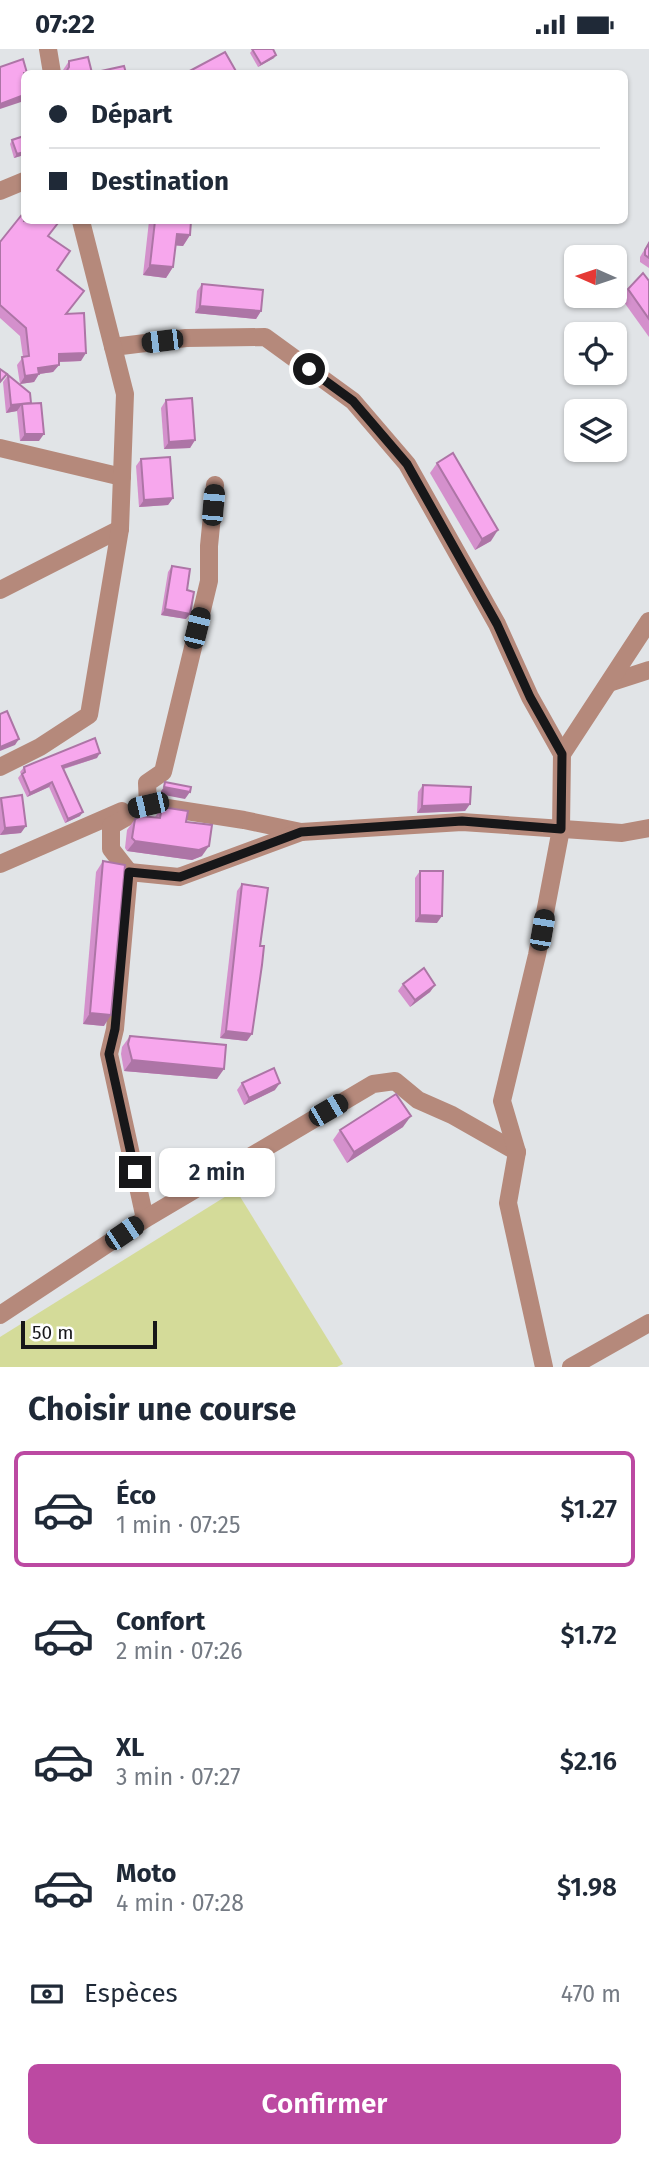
<!DOCTYPE html>
<html lang="fr">
<head>
<meta charset="utf-8">
<style>
	:root { --surface:#fff; --page:#f2f2f3; --text:#1f2937; --muted:#747a83; --line:#e0e1e3; --accent:#bc49a2 }
	body { margin:0; font-family:"Fira Sans",sans-serif; background:var(--page); color:var(--text); height:100vh; display:flex; flex-direction:column; font-size:26px; white-space:nowrap }
	* { box-sizing:border-box; margin:0 }
	p { font-size:23px; color:var(--muted) }
	.icon { flex:none; width:38px; height:38px; fill:none; stroke:currentColor; stroke-width:2; stroke-linecap:round; stroke-linejoin:round }
	.map { position:relative; height:1318px; overflow:hidden }
	.sheet { display:flex; flex-direction:column; background:var(--surface); flex:1 }
	.sheet>* { flex:none }
	.banner { position:absolute; left:21px; top:21px; width:607px; height:154px; border-radius:10px; box-shadow:0 2px 5px #0004; display:grid; align-content:center; height:154px; padding:0 28px; background:var(--surface) }
	.needle { width:46px; rotate:273deg }
	.tools { position:absolute; left:564px; top:196px; display:grid; gap:14px }
	.tools a { display:grid; place-items:center; width:63px; height:63px; border-radius:10px; background:var(--surface); box-shadow:0 2px 5px #0004; font-size:35px }
	.scale { position:absolute; left:21px; bottom:18px; width:136px; box-sizing:border-box; padding-left:7px; border:4px solid #171719; border-top:0; font-size:19px; line-height:24px; white-space:nowrap; color:#171719; -webkit-text-stroke:5px #fff; paint-order:stroke }
	.end { position:absolute; width:32px; height:32px; margin:-16px; border:9px solid #171719; background:#fff; box-shadow:0 0 0 4px #fff }
	.from { border-radius:50% }
	.bubble { position:absolute; height:49px; border-radius:10px; background:var(--surface); box-shadow:0 2px 5px #0004; font-size:23px; font-weight:600; line-height:49px; text-align:center }
	.car { position:absolute; width:21px; height:42px; margin:-21px -10px; border-radius:9px; box-shadow:0 0 5px 2px #0007; background:linear-gradient(#222 24%,#8ab4d8 0 40%,#222 0 76%,#8ab4d8 0 86%,#222 0) }
	.banner b { display:flex; align-items:center; gap:24px; height:66px; font-size:26px }
	.banner b+b { border-top:2px solid var(--line) }
	.banner i { width:18px; height:18px; background:var(--text) }
	ul { padding:0; list-style:none }
	li { display:flex; align-items:center; gap:21px; height:116px; margin:0 14px 10px; padding:0 14px; border:4px solid transparent; border-radius:10px }
	li div { flex:1 }
	li b { display:block; font-size:26px }
	li em { font-style:normal; font-weight:600 }
	li.current { border-color:var(--accent) }
	li>.icon { width:63px; height:63px; stroke-width:1.5 }
	h2 { padding:0 28px; font-size:32px; line-height:84px }
	.pay { display:flex; align-items:center; gap:18px; height:77px; padding:0 28px; font-size:26px }
	.pay p { margin-inline-start:auto }
	.cta { display:flex; gap:14px; margin-top:auto; padding:14px 28px }
	.cta a { flex:1; height:80px; border-radius:10px; background:var(--accent); color:#fff; font-size:28px; font-weight:600; line-height:80px; text-align:center }
	.status { display:flex; justify-content:space-between; align-items:center; height:49px; padding:0 35px; background:var(--surface); direction:ltr }
	.status svg { height:19px; fill:currentColor }
	.map>svg:first-child { display:block }
</style>
</head>
<body>
<div class="status"><b>07:22</b><svg viewBox="0 0 49 12"><path d="M0 12V9h3v3zM5 12V6h3v6zM10 12V3h3v9zM15 12V0h3v12zM26 1h20v11H26zM47 4h2v5h-2z"/></svg></div>
<div class="map">
<svg width="649" height="1318" viewBox="0 0 649 1318">
	<rect width="100%" height="100%" fill="#e1e4e7"/>
	<!-- green -->
	<path fill="#d4db99" d="M236 1141 343 1315 337 1318H0V1288Z"/>
	<g fill="none" stroke-linecap="round" stroke-linejoin="round">
		<!-- street -->
		<g stroke="#b5897b" stroke-width="18">
			<path d="M48 0 52 24"/>
			<path d="M0 142 24 132"/>
			<path d="M113 298 186 289 265 288 353 352 407 415 497 575 530 648 562 705"/>
			<path d="M0 399 122 428"/>
			<path d="M0 541 120 480"/>
			<path d="M609 634 649 621"/>
			<path d="M0 718 40 698 89 666 120 480 125 345 81 172"/>
			<path d="M167 759 244 771 301 783 462 773 622 784 649 779"/>
			<path d="M0 815 122 762"/>
			<path d="M129 823 179 828 301 783"/>
			<path d="M145 1170 109 1005 115 980 129 823 111 800V777L148 756 147 734 163 723 209 532V497L215 436"/>
			<path d="M0 1266 145 1170 373 1035 395 1032 418 1051 452 1066 517 1103"/>
			<path d="M544 1318 508 1154 517 1103 502 1052 537 906 561 780 562 705 649 572"/>
			<path d="M571 1318 649 1274"/>
		</g>
	</g>
	<!-- wall -->
	<g fill="#d490cc">
		<path d="M253 0 274 9 258 18 250 4Z"/>
		<path d="M69 12 92 24H63V21Z"/>
		<path d="M24 87V106L14 109 10 95 12 91Z"/>
		<path d="M149 172H191L190 186 183 197 175 196 173 218 166 229 143 226Z"/>
		<path d="M48 187 67 265 81 312 59 313V316L53 323 39 325 34 333 20 335 17 316 23 308 20 287 0 269V193Z"/>
		<path d="M649 193V219L640 213V208Z"/>
		<path d="M649 232V288L621 249 628 240Z"/>
		<path d="M202 235 261 262 256 270 195 264 197 242Z"/>
		<path d="M8 326 31 354 39 392H20L17 362 6 364 3 333Z"/>
		<path d="M166 351 195 391 190 399 164 400 161 359Z"/>
		<path d="M141 410 173 449 168 456 139 458 136 417Z"/>
		<path d="M437 414 491 492 475 501 430 424Z"/>
		<path d="M172 517 187 541 186 570 161 566 168 523Z"/>
		<path d="M97 709 64 720 80 767 65 774 49 738 27 748 18 729 21 725 20 723 24 718Z"/>
		<path d="M423 736 470 755 465 762 417 764 418 743Z"/>
		<path d="M0 749H1L21 784 0 786Z"/>
		<path d="M162 758 186 773 202 807 192 811 127 802 125 799 127 781 135 770 155 768Z"/>
		<path d="M103 812 104 977 83 975 96 823Z"/>
		<path d="M420 822 437 874 415 873V829Z"/>
		<path d="M242 835 247 992 220 989 237 842Z"/>
		<path d="M403 935 435 936 430 943 410 958 398 942Z"/>
		<path d="M130 987 217 1030 124 1022 121 1005 122 998Z"/>
		<path d="M242 1034 275 1041 244 1056 237 1041Z"/>
		<path d="M403 1078 347 1114 333 1091 340 1081Z"/>
	</g>
	<!-- shaded-wall -->
	<g fill="#ad75a6">
		<path d="M276 6 274 9 258 18 261 15Z"/>
		<path d="M24 46V52L0 60V55Z"/>
		<path d="M24 103V106L14 109 17 105Z"/>
		<path d="M177 185 190 186 183 197 169 196Z"/>
		<path d="M150 216 173 218 166 229 143 226Z"/>
		<path d="M200 257 261 262 256 270 195 264Z"/>
		<path d="M86 304 81 312 54 313 59 305Z"/>
		<path d="M59 316 53 323 39 325 34 333 20 335 25 327 38 319Z"/>
		<path d="M31 354 22 355 17 362 6 364 11 356Z"/>
		<path d="M25 385H44L39 392H20Z"/>
		<path d="M195 391 190 399 164 400 169 393Z"/>
		<path d="M173 449 168 456 139 458 144 451Z"/>
		<path d="M498 481 491 492 475 501 482 490Z"/>
		<path d="M165 560 190 565 186 570 161 566Z"/>
		<path d="M19 690 15 696 0 702V698Z"/>
		<path d="M100 704 97 709 59 721 62 717Z"/>
		<path d="M52 733 49 738 27 748 30 744Z"/>
		<path d="M164 738 190 743 185 750 159 745Z"/>
		<path d="M470 755 465 762 417 764 422 757Z"/>
		<path d="M83 763 80 767 65 774 68 770Z"/>
		<path d="M26 777 21 784 0 786 5 779Z"/>
		<path d="M135 792 209 797 202 807 192 811 127 802Z"/>
		<path d="M420 866 442 867 437 874 415 873Z"/>
		<path d="M435 936 430 943 410 958 415 951Z"/>
		<path d="M90 964 111 966 104 977 83 975Z"/>
		<path d="M226 982 252 985 247 992 220 989Z"/>
		<path d="M132 1011 224 1020 217 1030 124 1022Z"/>
		<path d="M280 1034 275 1041 244 1056 249 1049Z"/>
		<path d="M411 1067 403 1078 347 1114 354 1103Z"/>
	</g>
	<!-- building -->
	<g fill="#f7a7ed" stroke="#ad75a6" stroke-width="2">
		<path d="M252 0H273L276 6 261 15Z"/>
		<path d="M225 3 237 24H186Z"/>
		<path d="M88 8 92 24 124 17 126 24H63L66 23 69 18V12Z"/>
		<path d="M23 10 27 24H24V46L0 55V18Z"/>
		<path d="M24 87V103L17 105 12 91Z"/>
		<path d="M24 163V172H55L58 174 48 187 70 202 57 221 84 242 66 265 84 264 86 304 59 305V316L38 319 39 325 25 327 22 308 29 307 26 279 0 256V193Z"/>
		<path d="M155 172H191L190 186 177 185 173 218 150 216Z"/>
		<path d="M649 194V209L645 206V201Z"/>
		<path d="M643 224 649 232V270L628 240Z"/>
		<path d="M202 235 263 241 261 262 200 257Z"/>
		<path d="M0 320 7 325 0 333Z"/>
		<path d="M8 326 30 344 31 354 11 356Z"/>
		<path d="M192 349 195 391 169 393 166 351Z"/>
		<path d="M41 354 44 385H25L22 355Z"/>
		<path d="M453 404 498 481 482 490 437 414Z"/>
		<path d="M170 408 173 449 144 451 141 410Z"/>
		<path d="M172 517 190 520 187 541 194 543 190 565 165 560Z"/>
		<path d="M7 662 19 690 0 698V665Z"/>
		<path d="M95 689 100 704 62 717 83 763 68 770 52 733 30 744 22 725 25 723 24 718Z"/>
		<path d="M165 733 191 738 190 743 164 738Z"/>
		<path d="M423 736 471 738 470 755 422 757Z"/>
		<path d="M22 746 26 777 5 779 1 749Z"/>
		<path d="M162 758 188 762 186 773 212 776 209 797 199 801 135 792 132 789 135 770 141 767 160 769Z"/>
		<path d="M103 812 125 816 111 966 90 964Z"/>
		<path d="M420 822H443L442 867 420 866Z"/>
		<path d="M242 835 268 839 260 897H264L262 916 252 985 226 982Z"/>
		<path d="M424 919 435 936 415 951 403 935Z"/>
		<path d="M130 987 226 996 224 1020 132 1011 128 995Z"/>
		<path d="M274 1019 280 1034 249 1049 242 1034Z"/>
		<path d="M396 1045 411 1067 354 1103 340 1081Z"/>
	</g>
	<g fill="none" stroke-linecap="round" stroke-linejoin="round">
		<!-- route -->
		<path stroke="#171719" stroke-width="9" d="M135 1123 109 1005 115 980 129 823 180 828 301 783 462 772 561 780 562 705 530 648 497 575 407 415 353 352 309 320"/>
	</g>
</svg>
<div class="tools">
<a><svg class="needle" viewBox="-14 -14 28 28"><path d="M0-13l5 13h-10z" fill="#e53935"/><path d="M0 13l5-13h-10z" fill="#747a83"/></svg></a>
<a><svg class="icon" aria-label="locate" viewBox="0 0 24 24"><circle cx="12" cy="12" r="6"/><path d="M12 2v4M12 18v4M2 12h4M18 12h4"/></svg></a>
<a><svg class="icon" aria-label="layers" viewBox="0 0 24 24"><path d="M12 4l9 5-9 5-9-5zM3 14l9 5 9-5"/></svg></a>
</div>
<div class="scale">50 m</div>
<i class="end from" style="left:309px;top:320px"></i>
<i class="end" style="left:135px;top:1123px"></i>
<div class="bubble" style="left:159px;top:1099px;width:116px">2 min</div>
<i class="car" style="left:162px;top:292px;rotate:263deg"></i>
<i class="car" style="left:213px;top:456px;rotate:5deg"></i>
<i class="car" style="left:197px;top:579px;rotate:14deg"></i>
<i class="car" style="left:148px;top:756px;rotate:257deg"></i>
<i class="car" style="left:542px;top:881px;rotate:10deg"></i>
<i class="car" style="left:328px;top:1061px;rotate:60deg"></i>
<i class="car" style="left:124px;top:1184px;rotate:56deg"></i>
<div class="banner">
<b><i class="from"></i>Départ</b>
<b><i></i>Destination</b>
</div>
</div>
<section class="sheet">
<h2>Choisir une course</h2>
<ul>
<li class="current"><svg class="icon" aria-label="car" viewBox="0 0 24 24"><path d="M5 17H2v-5l4-1 3-4h7l3 4 3 1v5h-3M9 17h6M6 11h13"/><circle cx="7" cy="17" r="2"/><circle cx="17" cy="17" r="2"/></svg><div><b>Éco</b><p>1 min · 07:25</p></div><em>$1.27</em></li>
<li><svg class="icon" aria-label="car" viewBox="0 0 24 24"><path d="M5 17H2v-5l4-1 3-4h7l3 4 3 1v5h-3M9 17h6M6 11h13"/><circle cx="7" cy="17" r="2"/><circle cx="17" cy="17" r="2"/></svg><div><b>Confort</b><p>2 min · 07:26</p></div><em>$1.72</em></li>
<li><svg class="icon" aria-label="car" viewBox="0 0 24 24"><path d="M5 17H2v-5l4-1 3-4h7l3 4 3 1v5h-3M9 17h6M6 11h13"/><circle cx="7" cy="17" r="2"/><circle cx="17" cy="17" r="2"/></svg><div><b>XL</b><p>3 min · 07:27</p></div><em>$2.16</em></li>
<li><svg class="icon" aria-label="car" viewBox="0 0 24 24"><path d="M5 17H2v-5l4-1 3-4h7l3 4 3 1v5h-3M9 17h6M6 11h13"/><circle cx="7" cy="17" r="2"/><circle cx="17" cy="17" r="2"/></svg><div><b>Moto</b><p>4 min · 07:28</p></div><em>$1.98</em></li>
</ul>
<div class="pay"><svg class="icon" aria-label="cash" viewBox="0 0 24 24"><path d="M3 7h18v10H3z"/><circle cx="12" cy="12" r="2"/></svg>Espèces<p>470 m</p></div>
<div class="cta"><a>Confirmer</a></div>
</section>
</body>
</html>
